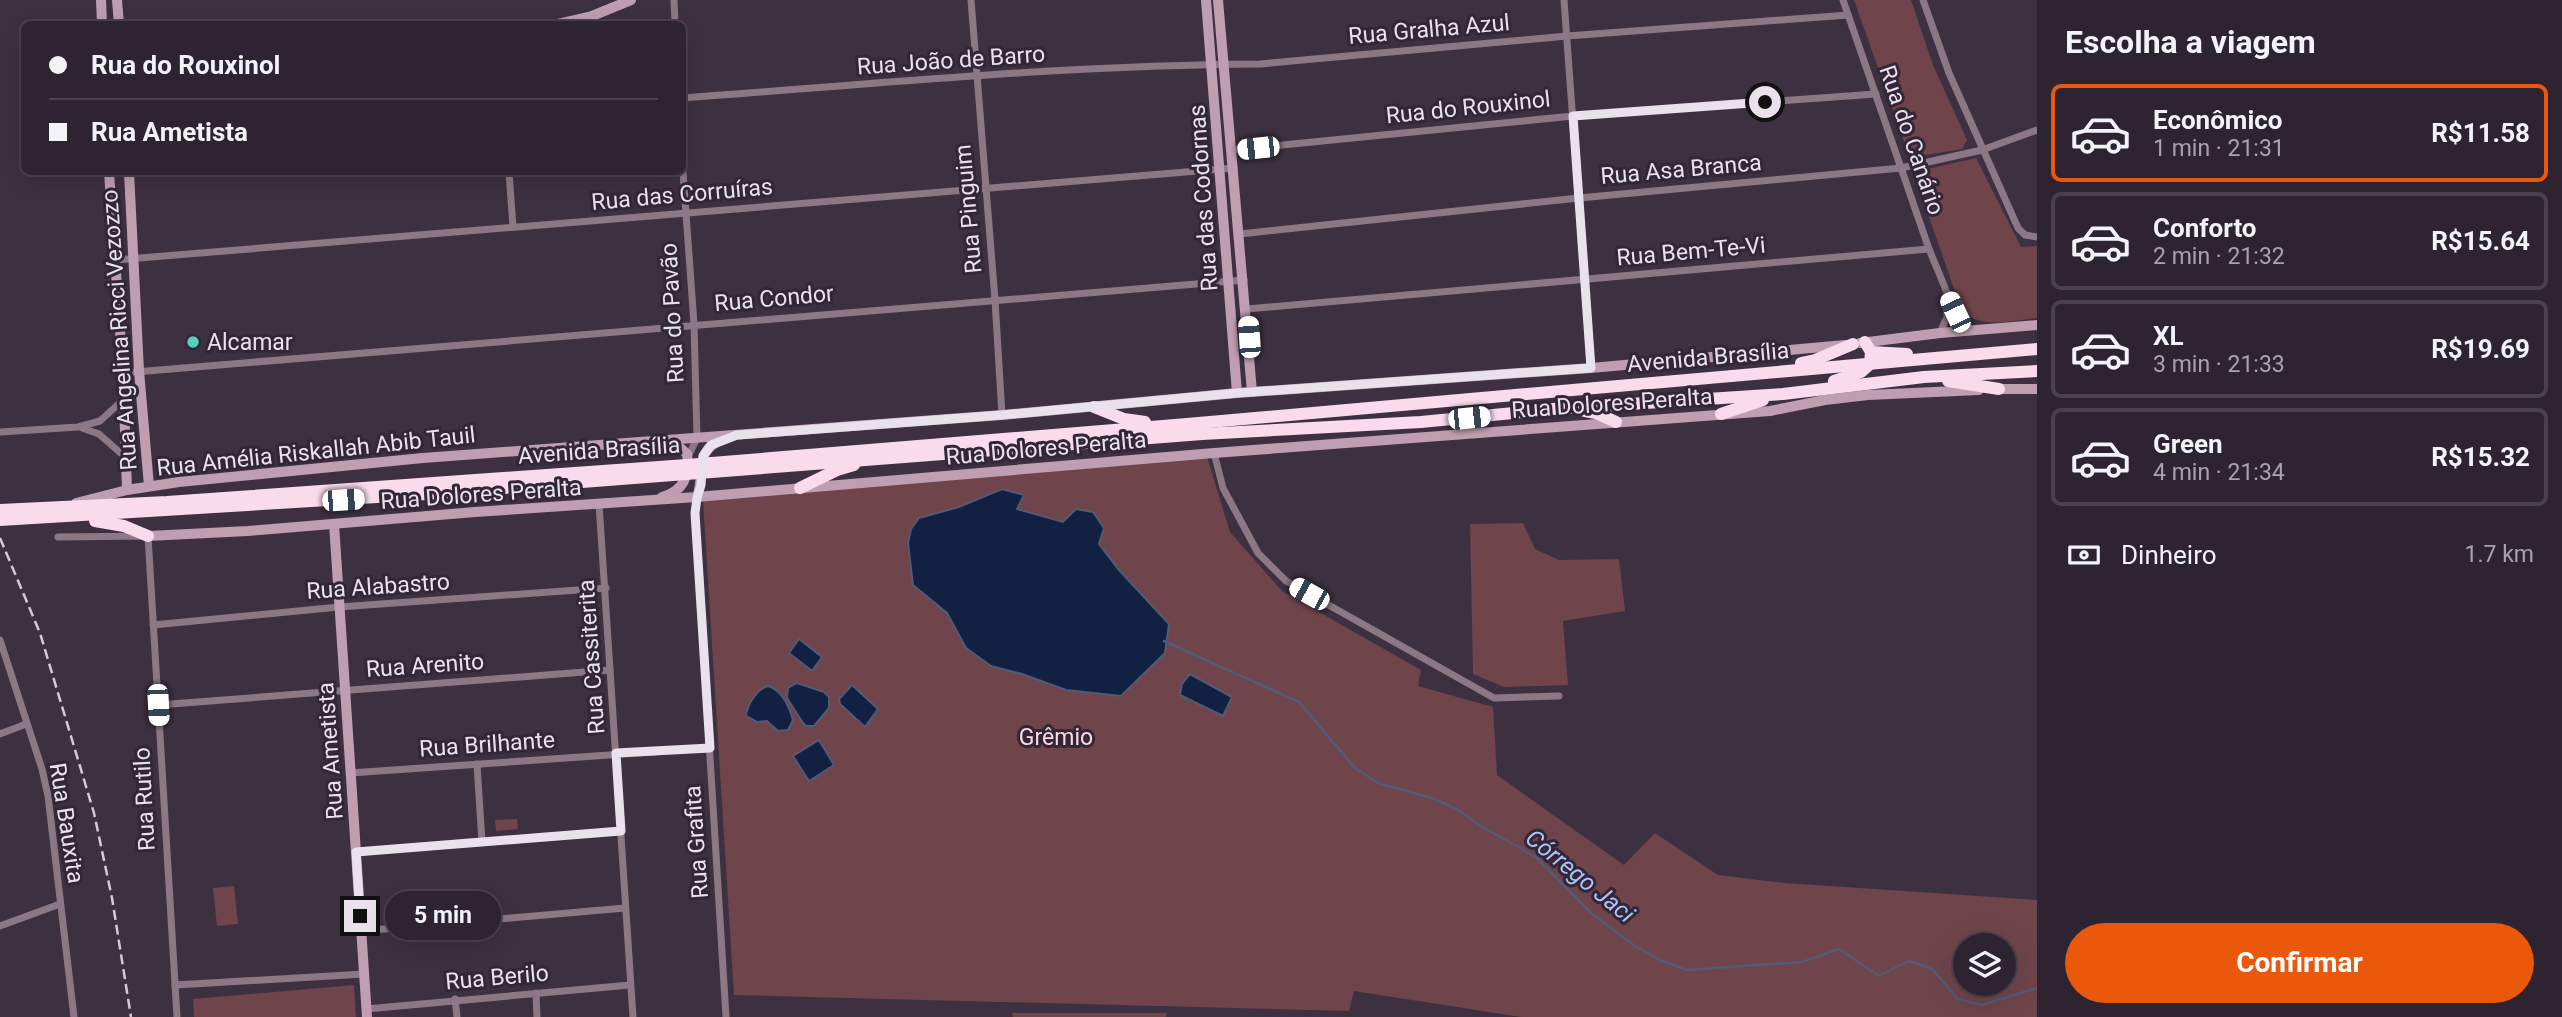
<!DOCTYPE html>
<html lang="pt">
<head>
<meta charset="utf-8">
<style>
	:root { --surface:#2e2431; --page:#362c39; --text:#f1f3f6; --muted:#a7a4ab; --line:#49414d; --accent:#ea580c }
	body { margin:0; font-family:Roboto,sans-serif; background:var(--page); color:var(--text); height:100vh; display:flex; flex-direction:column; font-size:26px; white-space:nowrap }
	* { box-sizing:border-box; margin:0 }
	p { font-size:23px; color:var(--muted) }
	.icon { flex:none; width:38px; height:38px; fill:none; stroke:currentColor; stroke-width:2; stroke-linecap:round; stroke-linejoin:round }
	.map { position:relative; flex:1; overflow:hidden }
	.details { display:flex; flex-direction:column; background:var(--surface); width:525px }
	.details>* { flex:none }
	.banner { position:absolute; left:21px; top:21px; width:665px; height:154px; border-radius:10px; box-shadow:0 7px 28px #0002,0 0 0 2px var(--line); display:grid; align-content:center; height:154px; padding:0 28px; background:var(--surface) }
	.buttons { position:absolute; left:1953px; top:933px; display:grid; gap:14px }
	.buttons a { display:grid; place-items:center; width:63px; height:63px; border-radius:50%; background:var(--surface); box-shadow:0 7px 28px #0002,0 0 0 2px var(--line); font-size:35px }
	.end { position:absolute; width:32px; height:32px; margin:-16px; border:9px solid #e9e1ec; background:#111; box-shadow:0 0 0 4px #111 }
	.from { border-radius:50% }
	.bubble { position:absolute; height:49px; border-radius:24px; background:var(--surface); box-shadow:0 7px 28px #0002,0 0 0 2px var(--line); font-size:23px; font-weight:700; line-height:49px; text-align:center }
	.car { position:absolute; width:21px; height:42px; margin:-21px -10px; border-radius:9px; box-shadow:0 0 5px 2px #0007; background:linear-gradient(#fff 24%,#345 0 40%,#fff 0 76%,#345 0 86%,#fff 0) }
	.banner b { display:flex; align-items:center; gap:24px; height:66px; font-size:26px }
	.banner b+b { border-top:2px solid var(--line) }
	.banner i { width:18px; height:18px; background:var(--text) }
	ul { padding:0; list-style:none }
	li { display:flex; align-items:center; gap:21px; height:98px; margin:0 14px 10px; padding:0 14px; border:4px solid var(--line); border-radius:10px }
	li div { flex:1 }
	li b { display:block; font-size:26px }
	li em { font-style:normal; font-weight:700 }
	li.active { border-color:var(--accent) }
	li>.icon { width:63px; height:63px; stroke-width:1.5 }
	h2 { padding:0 28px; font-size:32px; line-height:84px }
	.pay { display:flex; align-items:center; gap:18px; height:77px; padding:0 28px; font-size:26px }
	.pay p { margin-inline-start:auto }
	.button { display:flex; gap:14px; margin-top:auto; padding:14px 28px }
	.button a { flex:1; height:80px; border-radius:42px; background:var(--accent); color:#fff; font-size:28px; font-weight:700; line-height:80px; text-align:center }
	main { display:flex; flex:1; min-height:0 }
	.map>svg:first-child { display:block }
</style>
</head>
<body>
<main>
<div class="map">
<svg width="2037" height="1017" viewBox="0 0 2037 1017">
	<rect width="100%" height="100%" fill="#3d3041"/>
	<!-- green -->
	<g fill="#6f444b" fill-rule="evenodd">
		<path d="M1854 0H1911L1933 65 1967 140 1962 149 1914 157 1909 155Z"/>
		<path d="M1976 158 2021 247 2037 246V318C2011 321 1985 329 1962 312L1916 179 1919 171Z"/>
		<path d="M1207 457 1230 532 1282 591 1421 670 1418 686 1493 707 1497 775 1624 865 1655 833 1718 875 1785 883 2037 900V1017H1521L1354 991 1349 1011 734 995 703 500ZM1965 945H2004V984H1965Z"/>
		<path d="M1523 523 1535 549 1559 560 1619 559 1625 611 1563 621 1568 685 1504 687 1473 674 1470 524Z"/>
		<path d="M517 819 518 829 496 831 495 820Z"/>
		<path d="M234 886 238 924 217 926 213 888Z"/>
		<path d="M354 985 356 1017H194L193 999Z"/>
		<path d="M1012 1013H1167L1166 1017H1013Z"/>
	</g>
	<!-- water -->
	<g fill="#122142" stroke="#525b75" stroke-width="2">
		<path d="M1002 489 1024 495 1017 509 1063 522 1076 509 1093 512 1104 528 1099 544 1119 570 1169 624 1165 653 1121 696 1066 690 1022 674 991 666 966 648 947 613 913 585 908 543 911 529 919 518 959 507Z"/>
		<path d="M799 639 822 657 812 671 789 653Z"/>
		<path d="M1190 674 1232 697 1223 716 1180 695 1182 684Z"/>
		<path d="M797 683 824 692 829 697V708L814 726H806L803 723 787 698 788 688Z"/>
		<path d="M852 685 878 709 865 727 840 704 839 699Z"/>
		<path d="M768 686C782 690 789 706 793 720L788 730 778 731 767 721 757 722 746 716C747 705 757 689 768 686Z"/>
		<path d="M819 740 834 765 809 781 793 756Z"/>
	</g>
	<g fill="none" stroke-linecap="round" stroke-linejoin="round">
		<!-- stream -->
		<path stroke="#525b75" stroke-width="2.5" d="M1164 641 1299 702 1355 768 1378 783 1435 799 1460 811 1484 828 1536 857 1591 913 1635 946 1660 960 1687 970 1802 962 1839 949 1879 976 1909 961 1932 969 1958 999 1982 1005 2037 988"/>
		<!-- street -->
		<g stroke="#8c7884" stroke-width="7">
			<path d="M674 0 675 24"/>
			<path d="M971 0 995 300 1002 415"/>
			<path d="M1564 0 1591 368"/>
			<path d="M1843 0 1929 249 1955 312 1971 330"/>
			<path d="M1923 0 1949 73 2018 228 2025 235 2037 237"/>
			<path d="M682 98C874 84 1067 65 1260 64L1567 36 1848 15"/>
			<path d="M1232 150 1573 116 1876 94"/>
			<path d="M682 158 694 324 697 438 688 457"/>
			<path d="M509 172 513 227"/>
			<path d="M1240 234 1579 198 1901 168 1982 150 2037 130"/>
			<path d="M115 260 1234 168"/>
			<path d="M1247 309 1929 249"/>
			<path d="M1940 333 1947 317 1946 296"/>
			<path d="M123 373 1244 280"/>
			<path d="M82 428 99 434 125 457"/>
			<path d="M0 432 78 427 100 421 124 399"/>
			<path d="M1214 453 1223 488 1258 553 1286 581 1494 698 1559 696"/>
			<path d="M697 497 695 513 726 1017"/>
			<path d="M599 504 633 1017"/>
			<path d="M58 537 148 536 177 1017"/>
			<path d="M153 625 339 607 606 588"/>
			<path d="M0 640 42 769 48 796 74 1017"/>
			<path d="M158 705 610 670"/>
			<path d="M0 734 26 724"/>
			<path d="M477 764 482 842"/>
			<path d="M350 773 710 748"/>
			<path d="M356 852 621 831"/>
			<path d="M0 926 60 904"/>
			<path d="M361 931 625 908"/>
			<path d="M175 985 364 974"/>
			<path d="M536 993 537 1017"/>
			<path d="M455 999 457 1017"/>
			<path d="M366 1009 630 985"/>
		</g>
		<!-- secondary -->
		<g stroke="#be9eb0" stroke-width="10">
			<path d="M101 0 102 24"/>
			<path d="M117 0 119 24"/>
			<path d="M1206 0 1237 393"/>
			<path d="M1218 0 1252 392"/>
			<path d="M557 24 592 16 631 0"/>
			<path d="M109 172 123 373 127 490"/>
			<path d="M129 172 139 371 149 486"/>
			<path d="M1860 343 1940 333 2037 325"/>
			<path d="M1994 389H2037"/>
			<path d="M662 497C684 491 690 475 687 454L676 444 668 442"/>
			<path d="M697 497C706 472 693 451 723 439"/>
			<path d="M76 503 127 490 179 482 423 458 1002 415 1237 393 1591 368 1845 345"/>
			<path d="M334 524 367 1017"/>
			<path d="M148 536 248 531 475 512 697 497 1214 453 1770 411 1825 400 1868 395 1979 390"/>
		</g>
		<!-- highway -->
		<g stroke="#f9dbec" stroke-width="12">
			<path d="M1871 352 1907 354"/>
			<path d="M1801 363 1815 360 1853 344"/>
			<path d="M1834 381 1861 372 1870 364 1871 352 1865 342"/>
			<path d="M1948 381 1999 389"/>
			<path d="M1094 407 1124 419 1145 422"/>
			<path d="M1585 411 1596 413 1616 422"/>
			<path d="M1721 414 1763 400"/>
			<path d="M800 488 837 470 854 465"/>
			<path d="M0 510 167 502 687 465 1187 424 2037 349"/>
			<path d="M0 520 426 494 1202 434 1421 422 1553 409 1783 394 1924 377 2037 371"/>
			<path d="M95 521 124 526 148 536"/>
		</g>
		<!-- rail -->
		<path stroke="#d3cbd6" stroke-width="2.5" stroke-dasharray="10 5" stroke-linecap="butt" d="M0 538 40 633 94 813 112 898 131 1017"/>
	</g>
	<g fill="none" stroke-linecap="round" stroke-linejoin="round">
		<!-- route -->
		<path stroke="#e9e1ec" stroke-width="9" d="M360 916 356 852 621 831 616 753 710 748 695 513 697 498 701 485 703 456 711 445 737 435 1002 415 1237 393 1591 368 1573 116 1765 102"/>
	</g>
	<!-- markers -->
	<circle fill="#58cec0" stroke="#322637" stroke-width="2.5" cx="193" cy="342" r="7"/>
	<g text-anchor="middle" stroke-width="6" stroke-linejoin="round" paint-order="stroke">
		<!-- street labels -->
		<g font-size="23" fill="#e9e1ec" stroke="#322637">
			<text transform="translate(1429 29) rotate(-5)" y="8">Rua Gralha Azul</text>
			<text transform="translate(951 60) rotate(-4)" y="8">Rua João de Barro</text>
			<text transform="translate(1468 107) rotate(-6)" y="8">Rua do Rouxinol</text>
			<text transform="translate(1912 140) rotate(71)" y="8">Rua do Canário</text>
			<text transform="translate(1681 169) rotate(-5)" y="8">Rua Asa Branca</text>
			<text transform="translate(682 194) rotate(-5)" y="8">Rua das Corruíras</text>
			<text transform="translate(1203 198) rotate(-94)" y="8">Rua das Codornas</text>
			<text transform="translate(968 209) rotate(-95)" y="8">Rua Pinguim</text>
			<text transform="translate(1691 251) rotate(-5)" y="8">Rua Bem-Te-Vi</text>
			<text transform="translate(774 298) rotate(-5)" y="8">Rua Condor</text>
			<text transform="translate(672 313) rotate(-93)" y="8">Rua do Pavão</text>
			<text transform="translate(119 330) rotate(-94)" y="8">Rua Angelina Ricci Vezozzo</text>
			<text transform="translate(1708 357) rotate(-5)" y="8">Avenida Brasília</text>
			<text transform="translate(1612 403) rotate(-4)" y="8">Rua Dolores Peralta</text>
			<text transform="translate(1046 448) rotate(-5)" y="8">Rua Dolores Peralta</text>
			<text transform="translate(599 450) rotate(-4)" y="8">Avenida Brasília</text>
			<text transform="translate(316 451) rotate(-6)" y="8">Rua Amélia Riskallah Abib Tauil</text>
			<text transform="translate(481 494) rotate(-4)" y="8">Rua Dolores Peralta</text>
			<text transform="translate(378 586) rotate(-4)" y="8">Rua Alabastro</text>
			<text transform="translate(591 657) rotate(-94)" y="8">Rua Cassiterita</text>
			<text transform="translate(425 665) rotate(-4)" y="8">Rua Arenito</text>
			<text transform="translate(487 744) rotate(-4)" y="8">Rua Brilhante</text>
			<text transform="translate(330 751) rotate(-94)" y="8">Rua Ametista</text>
			<text transform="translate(144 799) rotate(-93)" y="8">Rua Rutilo</text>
			<text transform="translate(67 823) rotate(81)" y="8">Rua Bauxita</text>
			<text transform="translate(696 842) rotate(-94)" y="8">Rua Grafita</text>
			<text transform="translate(497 977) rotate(-5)" y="8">Rua Berilo</text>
		</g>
		<!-- poi labels -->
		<g font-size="23" fill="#e9e1ec" stroke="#322637" text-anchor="start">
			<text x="207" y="350">Alcamar</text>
		</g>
		<!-- park labels -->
		<g font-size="23" fill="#fcd9dd" stroke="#322637">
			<text x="1056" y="745">Grêmio</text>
		</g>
		<!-- water labels -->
		<g font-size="24" font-style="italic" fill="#abc4f7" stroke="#322637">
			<text transform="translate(1580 876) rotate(39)" y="8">Córrego Jaci</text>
		</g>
	</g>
</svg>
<div class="buttons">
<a><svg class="icon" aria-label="layers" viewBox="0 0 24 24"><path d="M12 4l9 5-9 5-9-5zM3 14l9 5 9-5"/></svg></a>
</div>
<i class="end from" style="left:1765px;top:102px"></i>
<i class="end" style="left:360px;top:916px"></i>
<div class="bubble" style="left:385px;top:891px;width:116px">5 min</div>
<i class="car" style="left:1258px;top:148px;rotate:264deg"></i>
<i class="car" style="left:1955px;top:312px;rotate:335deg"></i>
<i class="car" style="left:1249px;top:337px;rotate:356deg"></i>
<i class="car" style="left:1469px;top:418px;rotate:84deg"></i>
<i class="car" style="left:343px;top:500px;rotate:86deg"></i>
<i class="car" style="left:1309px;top:594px;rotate:299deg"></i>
<i class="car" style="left:158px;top:705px;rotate:177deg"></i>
<div class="banner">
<b><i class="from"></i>Rua do Rouxinol</b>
<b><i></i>Rua Ametista</b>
</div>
</div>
<section class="details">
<h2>Escolha a viagem</h2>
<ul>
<li class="active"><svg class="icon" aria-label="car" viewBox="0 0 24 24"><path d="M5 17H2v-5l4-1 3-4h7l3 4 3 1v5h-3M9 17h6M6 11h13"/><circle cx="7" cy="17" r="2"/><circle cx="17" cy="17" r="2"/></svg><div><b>Econômico</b><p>1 min · 21:31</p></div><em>R$11.58</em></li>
<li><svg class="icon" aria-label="car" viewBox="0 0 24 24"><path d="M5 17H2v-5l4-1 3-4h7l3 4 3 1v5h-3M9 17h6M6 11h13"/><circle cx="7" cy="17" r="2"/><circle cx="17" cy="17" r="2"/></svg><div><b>Conforto</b><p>2 min · 21:32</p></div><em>R$15.64</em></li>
<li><svg class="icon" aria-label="car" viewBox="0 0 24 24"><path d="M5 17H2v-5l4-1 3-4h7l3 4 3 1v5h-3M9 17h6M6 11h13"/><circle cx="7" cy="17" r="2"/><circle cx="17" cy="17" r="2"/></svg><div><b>XL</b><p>3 min · 21:33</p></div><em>R$19.69</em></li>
<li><svg class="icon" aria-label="car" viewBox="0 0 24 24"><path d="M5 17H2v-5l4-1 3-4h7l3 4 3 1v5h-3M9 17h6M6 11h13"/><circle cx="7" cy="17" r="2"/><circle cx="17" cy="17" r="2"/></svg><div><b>Green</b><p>4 min · 21:34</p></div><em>R$15.32</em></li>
</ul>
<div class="pay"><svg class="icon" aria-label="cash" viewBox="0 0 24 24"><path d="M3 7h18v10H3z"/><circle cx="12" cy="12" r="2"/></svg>Dinheiro<p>1.7 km</p></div>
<div class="button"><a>Confirmar</a></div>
</section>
</main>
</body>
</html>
